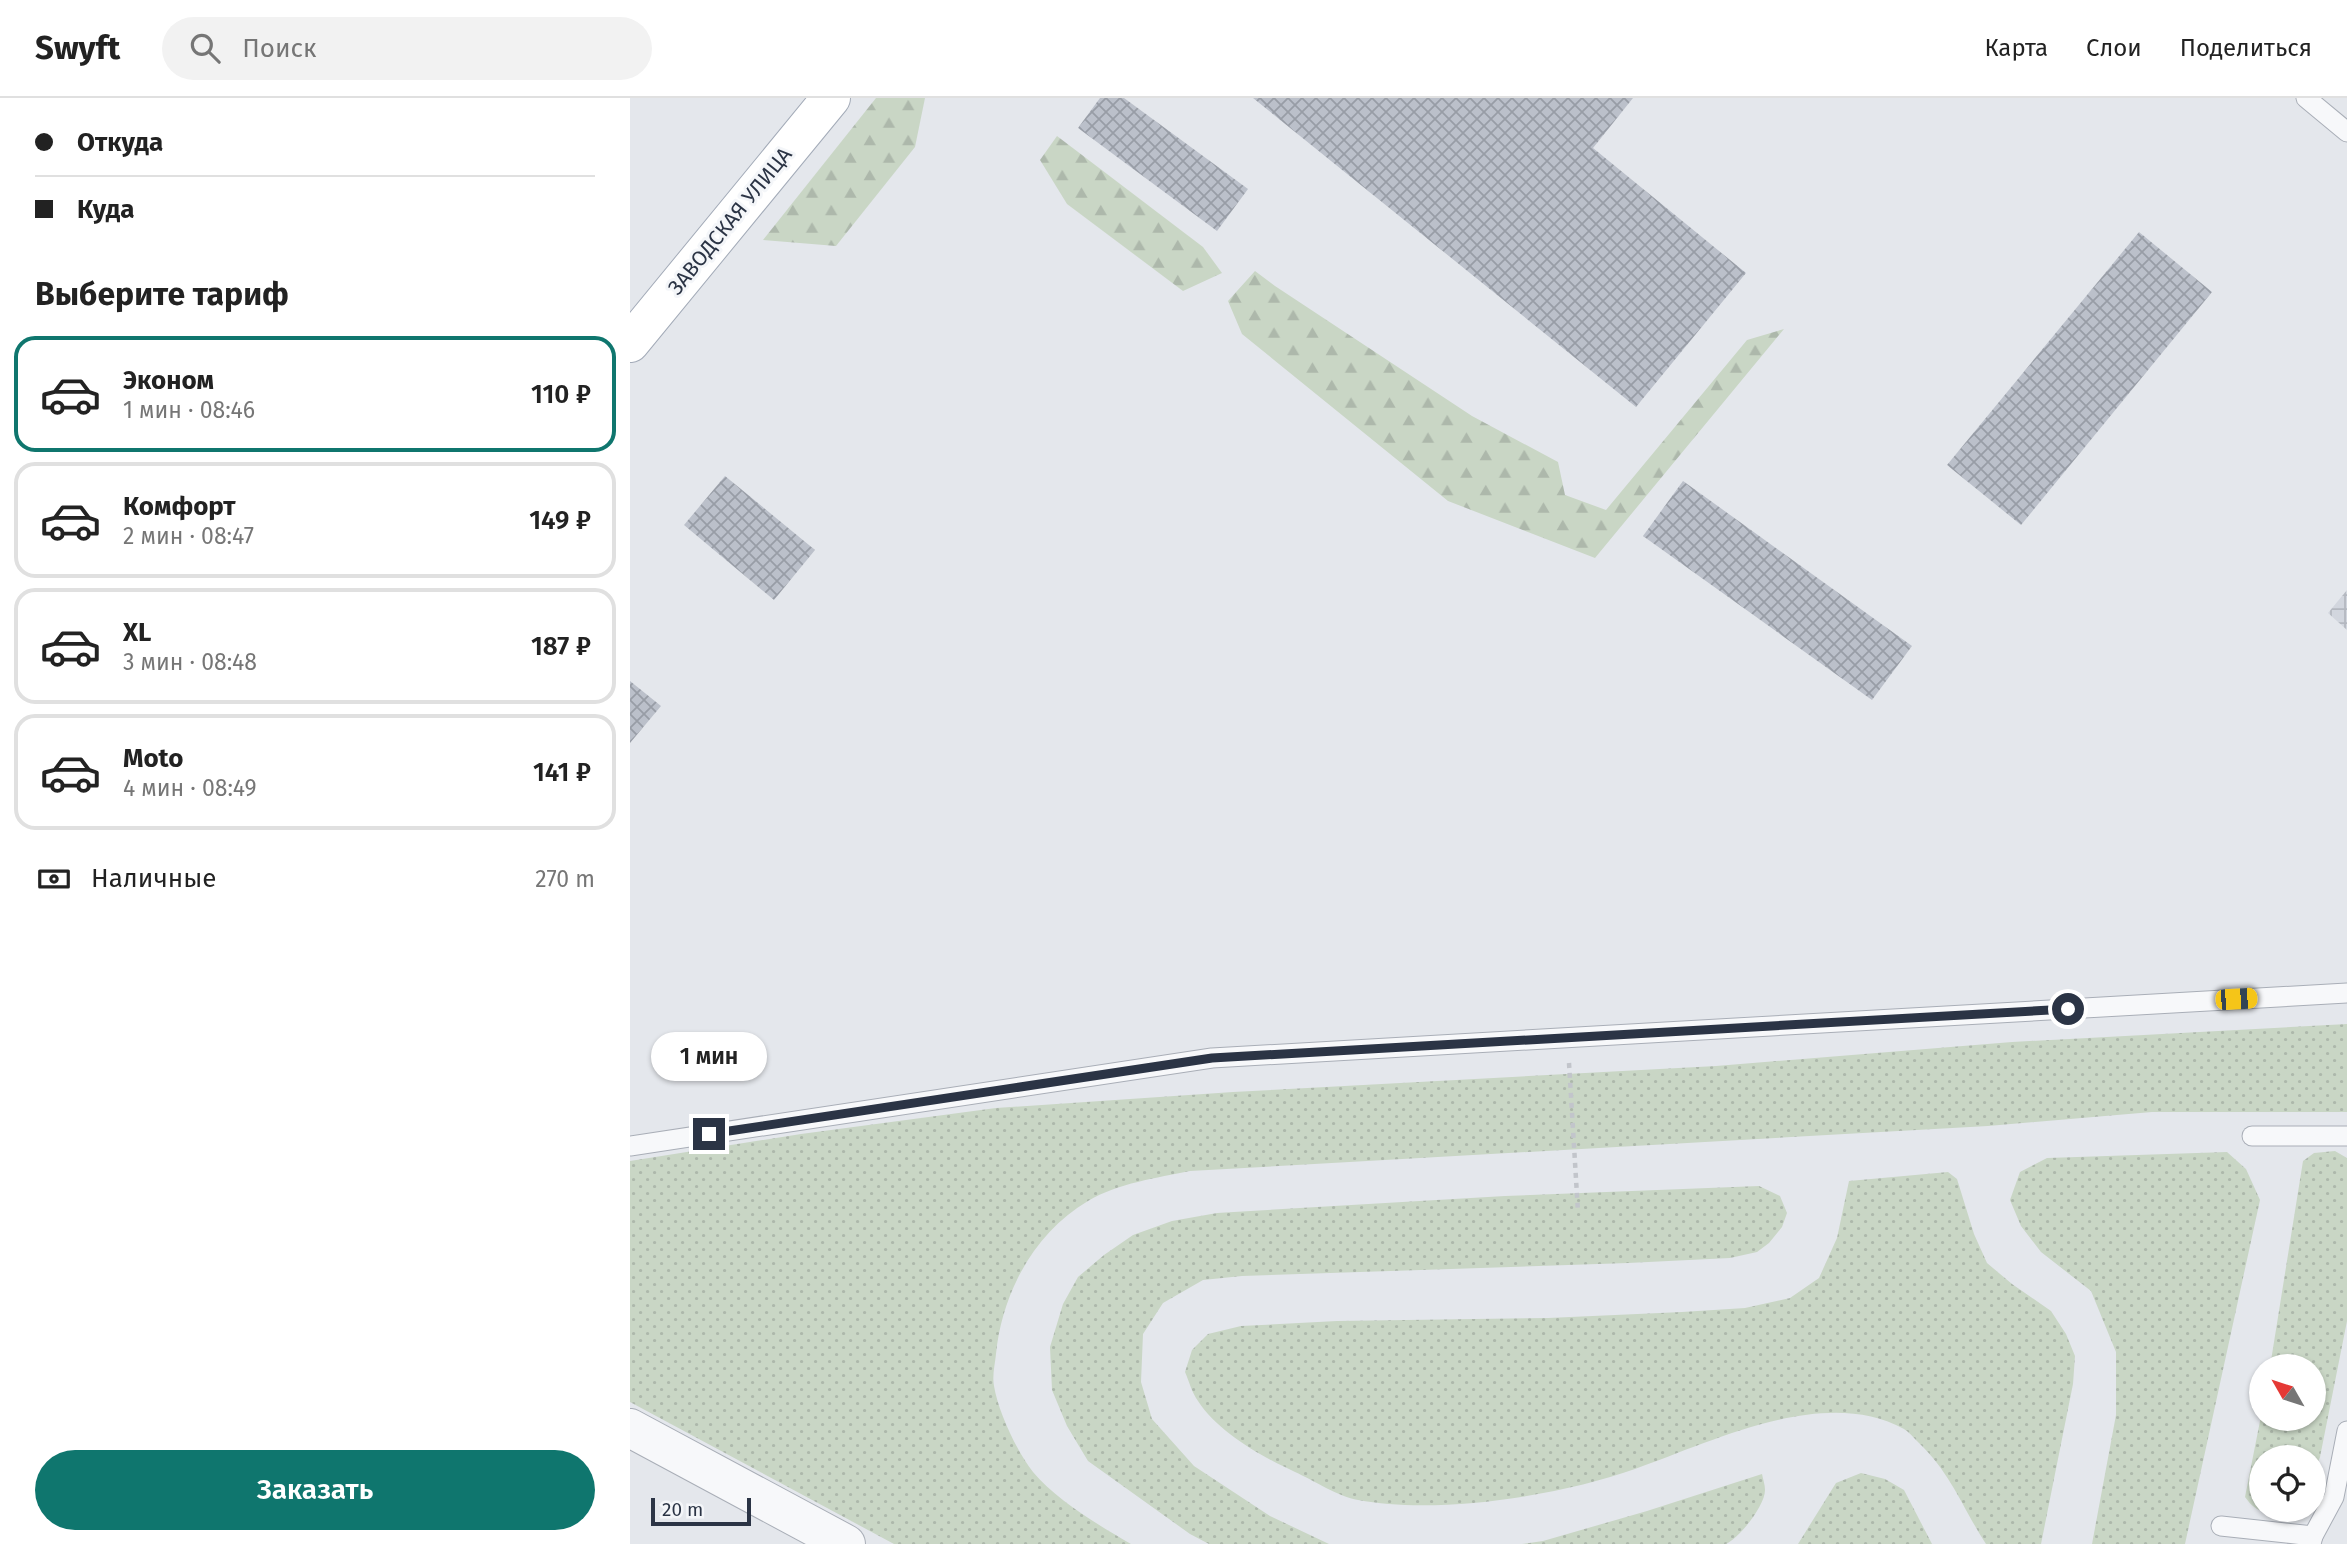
<!DOCTYPE html>
<html lang="ru">
<head>
<meta charset="utf-8">
<style>
	:root { --surface:#fff; --page:#f2f2f2; --text:#222; --muted:#767676; --line:#e0e0e0; --accent:#0f766e }
	body { margin:0; font-family:"Fira Sans",sans-serif; background:var(--page); color:var(--text); height:100vh; display:flex; flex-direction:column; font-size:26px; white-space:nowrap }
	* { box-sizing:border-box; margin:0 }
	p { font-size:23px; color:var(--muted) }
	.icon { flex:none; width:38px; height:38px; fill:none; stroke:currentColor; stroke-width:2; stroke-linecap:round; stroke-linejoin:round }
	.map { position:relative; flex:1; overflow:hidden }
	.side { display:flex; flex-direction:column; background:var(--surface); width:630px }
	.side>* { flex:none }
	.top-card { display:grid; align-content:center; height:154px; padding:0 35px; background:var(--surface) }
	.needle { width:46px; rotate:309deg }
	.controls { position:absolute; left:1619px; top:1256px; display:grid; gap:14px }
	.controls a { display:grid; place-items:center; width:77px; height:77px; border-radius:50%; background:var(--surface); box-shadow:0 2px 5px #0004; font-size:35px }
	.scale { position:absolute; left:21px; bottom:18px; width:100px; box-sizing:border-box; padding-left:7px; border:4px solid #2b3445; border-top:0; font-size:19px; line-height:24px; white-space:nowrap; color:#2b3445; -webkit-text-stroke:5px #f4f6f9; paint-order:stroke }
	.end { position:absolute; width:32px; height:32px; margin:-16px; border:9px solid #2b3445; background:#fff; box-shadow:0 0 0 4px #fff }
	.from { border-radius:50% }
	.bubble { position:absolute; height:49px; border-radius:24px; background:var(--surface); box-shadow:0 2px 5px #0004; font-size:23px; font-weight:600; line-height:49px; text-align:center }
	.car { position:absolute; width:21px; height:42px; margin:-21px -10px; border-radius:9px; box-shadow:0 0 5px 2px #0007; background:linear-gradient(#f5c518 24%,#345 0 40%,#f5c518 0 76%,#345 0 86%,#f5c518 0) }
	.top-card b { display:flex; align-items:center; gap:24px; height:66px; font-size:26px }
	.top-card b+b { border-top:2px solid var(--line) }
	.top-card i { width:18px; height:18px; background:var(--text) }
	ul { padding:0; list-style:none }
	li { display:flex; align-items:center; gap:21px; height:116px; margin:0 14px 10px; padding:0 21px; border:4px solid var(--line); border-radius:21px }
	li div { flex:1 }
	li b { display:block; font-size:26px }
	li em { font-style:normal; font-weight:600 }
	li.on { border-color:var(--accent) }
	li>.icon { width:63px; height:63px; stroke-width:1.5 }
	h2 { padding:0 35px; font-size:32px; line-height:84px }
	.pay { display:flex; align-items:center; gap:18px; height:77px; padding:0 35px; font-size:26px }
	.pay p { margin-inline-start:auto }
	.cta { display:flex; gap:14px; margin-top:auto; padding:14px 35px }
	.cta a { flex:1; height:80px; border-radius:42px; background:var(--accent); color:#fff; font-size:28px; font-weight:600; line-height:80px; text-align:center }
	header { display:flex; align-items:center; gap:42px; box-sizing:border-box; height:98px; padding:0 35px; background:var(--surface); border-bottom:2px solid var(--line) }
	header strong { font-size:33px }
	nav { display:flex; gap:38px; margin-inline-start:auto; font-size:24px }
	.search { width:490px; height:63px; background:var(--page); display:flex; align-items:center; gap:18px; box-sizing:border-box; padding:0 24px; border-radius:38px; color:var(--muted); font-size:26px }
	main { display:flex; flex:1; min-height:0 }
	.map>svg:first-child { display:block }
</style>
</head>
<body>
<header>
<strong>Swyft</strong>
<div class="search"><svg class="icon" aria-label="search" viewBox="0 0 24 24"><circle cx="10" cy="10" r="6"/><path d="M15 15l6 6"/></svg>Поиск</div>
<nav><a>Карта</a><a>Слои</a><a>Поделиться</a></nav>
</header>
<main>
<section class="side">
<div class="top-card">
<b><i class="from"></i>Откуда</b>
<b><i></i>Куда</b>
</div>
<h2>Выберите тариф</h2>
<ul>
<li class="on"><svg class="icon" aria-label="car" viewBox="0 0 24 24"><path d="M5 17H2v-5l4-1 3-4h7l3 4 3 1v5h-3M9 17h6M6 11h13"/><circle cx="7" cy="17" r="2"/><circle cx="17" cy="17" r="2"/></svg><div><b>Эконом</b><p>1 мин · 08:46</p></div><em>110 ₽</em></li>
<li><svg class="icon" aria-label="car" viewBox="0 0 24 24"><path d="M5 17H2v-5l4-1 3-4h7l3 4 3 1v5h-3M9 17h6M6 11h13"/><circle cx="7" cy="17" r="2"/><circle cx="17" cy="17" r="2"/></svg><div><b>Комфорт</b><p>2 мин · 08:47</p></div><em>149 ₽</em></li>
<li><svg class="icon" aria-label="car" viewBox="0 0 24 24"><path d="M5 17H2v-5l4-1 3-4h7l3 4 3 1v5h-3M9 17h6M6 11h13"/><circle cx="7" cy="17" r="2"/><circle cx="17" cy="17" r="2"/></svg><div><b>XL</b><p>3 мин · 08:48</p></div><em>187 ₽</em></li>
<li><svg class="icon" aria-label="car" viewBox="0 0 24 24"><path d="M5 17H2v-5l4-1 3-4h7l3 4 3 1v5h-3M9 17h6M6 11h13"/><circle cx="7" cy="17" r="2"/><circle cx="17" cy="17" r="2"/></svg><div><b>Moto</b><p>4 мин · 08:49</p></div><em>141 ₽</em></li>
</ul>
<div class="pay"><svg class="icon" aria-label="cash" viewBox="0 0 24 24"><path d="M3 7h18v10H3z"/><circle cx="12" cy="12" r="2"/></svg>Наличные<p>270 m</p></div>
<div class="cta"><a>Заказать</a></div>
</section>
<div class="map">
<svg width="1717" height="1446" viewBox="0 0 1717 1446">
	<defs>
		<pattern id="industrial-grid" width="8" height="8" patternUnits="userSpaceOnUse" patternTransform="scale(1.75)"><rect width="8" height="8" fill="#d2d6de"/><path d="M0 4h8M4 0v8" fill="none" stroke="#b4b8c0"/></pattern>
		<pattern id="grass-dots" width="8" height="8" patternUnits="userSpaceOnUse" patternTransform="scale(1.75)"><rect width="8" height="8" fill="#c9d6c5"/><path d="M2 2h.1M6 6h.1" fill="none" stroke="#adb8ab" stroke-width="1.8" stroke-linecap="round"/></pattern>
		<pattern id="forest-firs" width="22" height="20" patternUnits="userSpaceOnUse" patternTransform="scale(1.75)"><rect width="22" height="20" fill="#c9d6c5"/><path d="M5 1l3.5 6h-7zM16 11l3.5 6h-7z" fill="#adb8ab"/></pattern>
		<pattern id="building-cross-hatch" width="8" height="8" patternUnits="userSpaceOnUse" patternTransform="scale(1.75)"><rect width="8" height="8" fill="#bbc0ca"/><path d="M0 0l8 8M0 8l8-8" fill="none" stroke="#989da6"/></pattern>
	</defs>
	<rect width="100%" height="100%" fill="#e4e7ec"/>
	<!-- industrial -->
	<path fill="url(#industrial-grid)" d="M1717 492V532L1698 515Z"/>
	<!-- grass -->
	<g fill="url(#grass-dots)">
		<path d="M1717 926V1014H1522L1358 1028 560 1073C527 1080 488 1085 458 1103 404 1135 372 1195 366 1256 365 1266 362 1278 364 1288 368 1313 387 1354 403 1374 426 1402 470 1428 501 1446H264L0 1304V1063L171 1036 366 1010 603 994 1086 968 1382 944Z"/>
		<path d="M1705 1053 1717 1060V1223L1690 1359 1684 1375V1360H1631V1412H1644C1630 1416 1623 1410 1615 1399L1631 1318V1321H1684V1269H1640L1673 1063 1684 1055Z"/>
		<path d="M1597 1054 1616 1071 1630 1102 1555 1446H1462L1486 1317V1254L1461 1193 1411 1154 1391 1128 1380 1102 1390 1074 1417 1060Z"/>
		<path d="M1318 1074 1327 1081 1344 1136 1357 1165 1382 1186 1421 1213 1436 1236 1445 1258 1443 1286 1411 1446H1356C1332 1409 1322 1377 1289 1345 1284 1340 1279 1334 1274 1331 1194 1287 1082 1344 1005 1371 929 1398 807 1417 728 1402 709 1399 683 1382 665 1374 632 1359 588 1334 568 1303 562 1295 559 1283 555 1274L562 1252 578 1236 611 1228 707 1223 918 1220 1052 1214 1115 1210 1160 1200 1189 1180 1207 1140 1219 1083Z"/>
		<path d="M1129 1088 1150 1098 1157 1115 1152 1129 1139 1145 1127 1154 1100 1160 998 1165 612 1178 573 1182 533 1205 513 1236 511 1284 522 1321 564 1368 640 1418 699 1446H579L560 1436 458 1363 437 1328 422 1292 420 1249 433 1206 448 1179 474 1157 503 1137 542 1123 587 1115 875 1098Z"/>
		<path d="M1231 1375 1255 1381 1274 1392 1302 1446H1168L1206 1385Z"/>
		<path d="M1132 1376C1133 1381 1135 1387 1135 1392 1135 1408 1109 1440 1096 1446H892L913 1443 1017 1413Z"/>
	</g>
	<!-- forest -->
	<g fill="url(#forest-firs)">
		<path d="M246 0H295L285 49 206 148 133 142Z"/>
		<path d="M427 38 573 149 592 175 553 193 437 106 410 62Z"/>
		<path d="M625 173 645 188 842 318 928 364 935 397 976 412 1117 242 1154 231 965 460 818 403 612 236 598 203Z"/>
	</g>
	<!-- building -->
	<g fill="url(#building-cross-hatch)">
		<path d="M470 0H494L618 91 587 133 448 30Z"/>
		<path d="M623 0H1003L963 50 1116 175 1006 309Z"/>
		<path d="M1509 134 1582 194 1391 427 1317 367Z"/>
		<path d="M95 378 185 452 144 502 54 427Z"/>
		<path d="M1053 383 1282 548 1242 602 1013 438Z"/>
		<path d="M0 583 31 608 0 645Z"/>
	</g>
	<g fill="none" stroke-linecap="round" stroke-linejoin="round">
		<defs>
			<g id="lane">
				<path d="M1676 0 1717 34"/>
				<path d="M1622 1038H1717"/>
				<path d="M0 1048 582 960 1717 895"/>
				<path d="M1591 1428 1683 1438 1681 1446"/>
				<path d="M1683 1438 1704 1399 1717 1333"/>
			</g>
			<path id="street" d="M0 1330 216 1446"/>
			<path id="primary" d="M0 245 201 0"/>
		</defs>
		<!-- lane casing -->
		<use href="#lane" stroke="#a9aeb7" stroke-width="21"/>
		<!-- street casing -->
		<use href="#street" stroke="#a9aeb7" stroke-width="40"/>
		<!-- primary casing -->
		<use href="#primary" stroke="#a3abb8" stroke-width="40"/>
		<!-- path -->
		<path stroke="#c2c5cb" stroke-width="4.5" stroke-dasharray="5 5" stroke-linecap="butt" d="M939 965 948 1114"/>
		<!-- lane -->
		<use href="#lane" stroke="#f7f8fa" stroke-width="19"/>
		<!-- street -->
		<use href="#street" stroke="#f7f8fa" stroke-width="38"/>
		<!-- primary -->
		<use href="#primary" stroke="#fff" stroke-width="38"/>
	</g>
	<g fill="none" stroke-linecap="round" stroke-linejoin="round">
		<!-- route -->
		<path stroke="#2b3445" stroke-width="9" d="M79 1036 582 960 1438 911"/>
	</g>
	<g text-anchor="middle" stroke-width="6" stroke-linejoin="round" paint-order="stroke">
		<!-- street labels -->
		<g font-size="21" fill="#2b3445" stroke="#f4f6f9">
			<text transform="translate(100 123) rotate(-51)" y="7">ЗАВОДСКАЯ УЛИЦА</text>
		</g>
	</g>
</svg>
<div class="controls">
<a><svg class="needle" viewBox="-14 -14 28 28"><path d="M0-13l5 13h-10z" fill="#e53935"/><path d="M0 13l5-13h-10z" fill="#767676"/></svg></a>
<a><svg class="icon" aria-label="locate" viewBox="0 0 24 24"><circle cx="12" cy="12" r="6"/><path d="M12 2v4M12 18v4M2 12h4M18 12h4"/></svg></a>
</div>
<div class="scale">20 m</div>
<i class="end from" style="left:1438px;top:911px"></i>
<i class="end" style="left:79px;top:1036px"></i>
<div class="bubble" style="left:21px;top:934px;width:116px">1 мин</div>
<i class="car" style="left:1606px;top:901px;rotate:87deg"></i>
</div>
</main>
</body>
</html>
